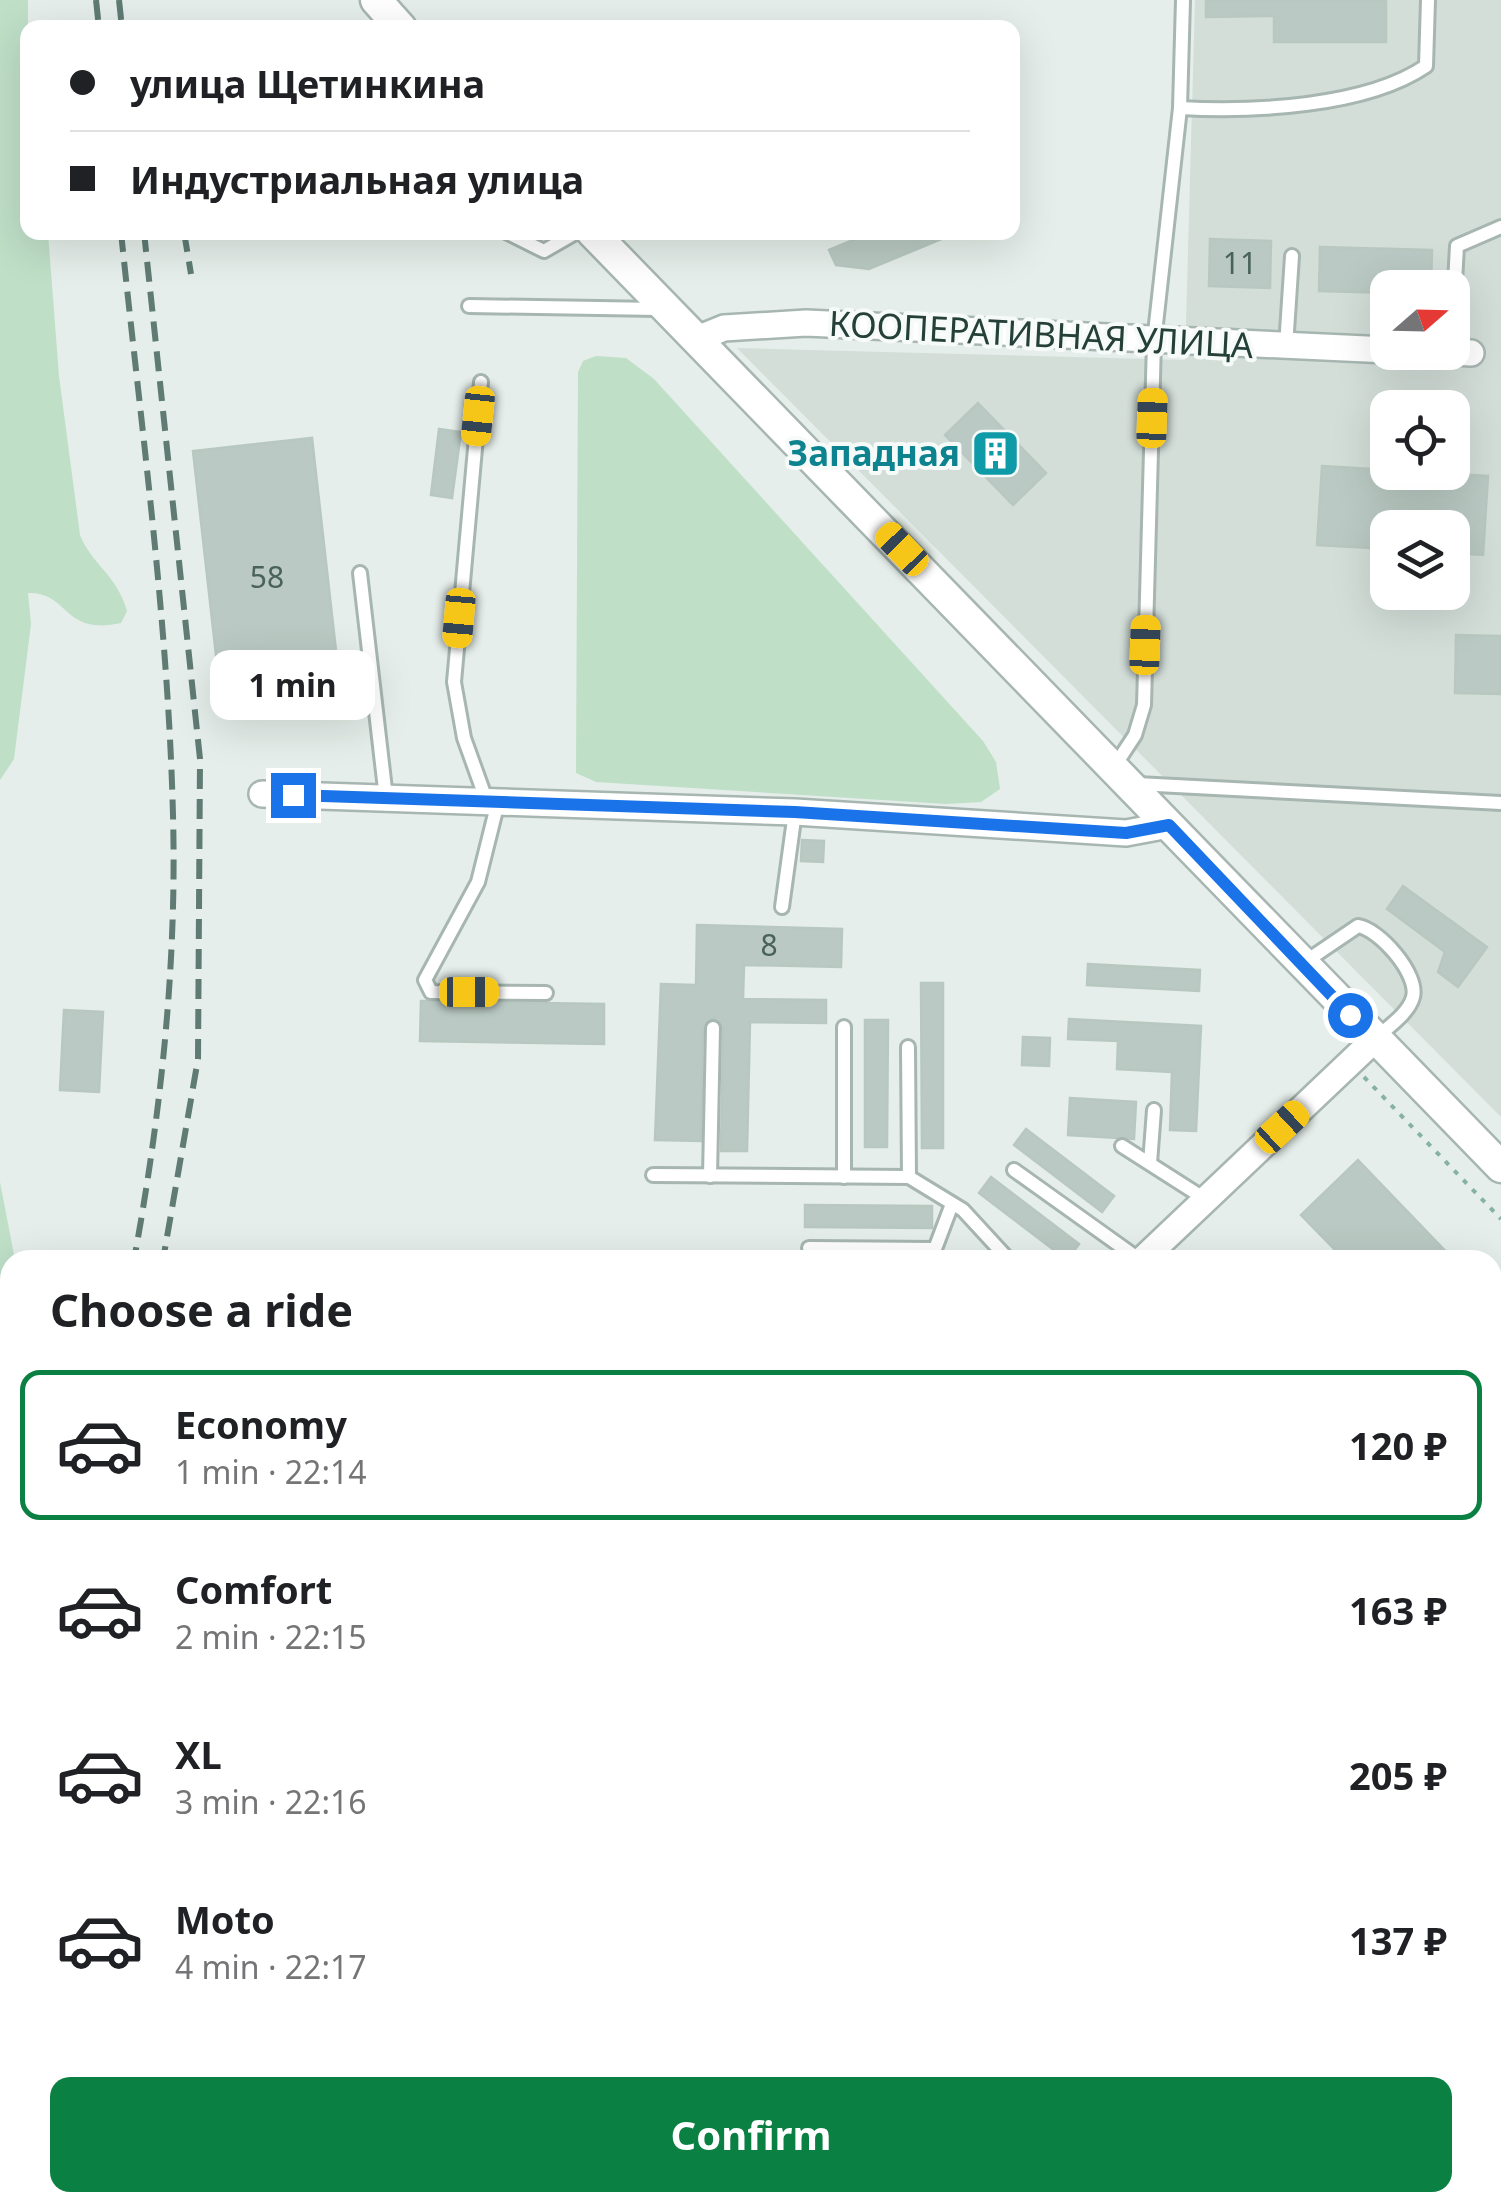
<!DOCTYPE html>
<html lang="en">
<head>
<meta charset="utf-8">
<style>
	:root { --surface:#fff; --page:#f6f6f6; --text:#202124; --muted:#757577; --line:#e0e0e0; --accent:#0b8043 }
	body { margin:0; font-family:"Noto Sans",sans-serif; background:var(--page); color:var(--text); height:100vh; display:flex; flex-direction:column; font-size:38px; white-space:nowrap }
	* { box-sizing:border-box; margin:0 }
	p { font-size:32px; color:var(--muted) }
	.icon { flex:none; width:55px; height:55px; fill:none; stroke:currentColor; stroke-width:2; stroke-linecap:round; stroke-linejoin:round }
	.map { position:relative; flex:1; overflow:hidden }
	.details { position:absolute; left:0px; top:1250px; width:1502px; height:962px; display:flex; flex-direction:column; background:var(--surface); border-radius:30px 30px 0 0; box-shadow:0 10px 40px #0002 }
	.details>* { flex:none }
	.top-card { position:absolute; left:20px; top:20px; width:1000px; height:220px; border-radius:20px; box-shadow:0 10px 40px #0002; display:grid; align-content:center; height:220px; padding:0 50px; background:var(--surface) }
	.needle { width:65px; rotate:70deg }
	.tools { position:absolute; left:1370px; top:270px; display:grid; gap:20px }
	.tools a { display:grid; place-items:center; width:100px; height:100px; border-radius:20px; background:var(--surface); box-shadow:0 10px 40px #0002; font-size:50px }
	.end { position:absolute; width:45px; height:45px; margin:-22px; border:12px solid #1a73e8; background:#fff; box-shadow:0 0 0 5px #fff }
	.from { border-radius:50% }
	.bubble { position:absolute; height:70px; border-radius:20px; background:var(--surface); box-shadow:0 10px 40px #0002; font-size:32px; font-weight:700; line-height:70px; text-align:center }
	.car { position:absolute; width:30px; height:60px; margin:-30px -15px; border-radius:12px; box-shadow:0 0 8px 2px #0007; background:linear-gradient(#f5c518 24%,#345 0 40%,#f5c518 0 76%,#345 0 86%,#f5c518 0) }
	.top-card b { display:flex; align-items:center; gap:35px; height:95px; font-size:38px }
	.top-card b+b { border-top:2px solid var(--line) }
	.top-card i { width:25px; height:25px; background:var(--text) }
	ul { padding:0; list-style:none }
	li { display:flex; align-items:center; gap:30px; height:150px; margin:0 20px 15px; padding:0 30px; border:5px solid transparent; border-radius:20px }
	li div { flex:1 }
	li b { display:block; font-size:38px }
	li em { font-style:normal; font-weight:700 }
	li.active { border-color:var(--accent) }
	li>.icon { width:90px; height:90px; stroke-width:1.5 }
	h2 { padding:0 50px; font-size:45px; line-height:120px }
	.button { display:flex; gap:20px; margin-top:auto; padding:20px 50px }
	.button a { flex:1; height:115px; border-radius:20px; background:var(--accent); color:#fff; font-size:40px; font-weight:700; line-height:115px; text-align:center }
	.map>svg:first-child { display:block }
</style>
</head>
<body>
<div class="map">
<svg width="1501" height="2211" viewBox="0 0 1501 2211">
	<rect width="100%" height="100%" fill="#e5eeea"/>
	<!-- built -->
	<g fill="#d3ded9" fill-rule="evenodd">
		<path d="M1195 0H1501V1117L737 348 1185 360ZM1388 288H1452V352H1388ZM1388 408H1452V472H1388ZM1388 528H1452V592H1388Z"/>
		<path d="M1501 2169V2211H1443L1454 2203 1492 2202 1493 2175Z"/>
	</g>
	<!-- green -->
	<g fill="#bfdfc7">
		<path d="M0 0H28V232L48 233 59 376 80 535C92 565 117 575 127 611L121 623C62 636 70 592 28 593L31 624 14 759 0 780Z"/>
		<path d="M596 356 626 358 654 379 983 741 996 762 1000 789 981 802 946 804 596 782 576 773 578 372 583 361Z"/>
		<path d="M0 1182 15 1260H10L9 1307 0 1337Z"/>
		<path d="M10 1811V2067H0V1830Z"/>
		<path d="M863 2202H1272V2203L1260 2211H850Z"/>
	</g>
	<!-- building -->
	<g fill="#bac9c3" stroke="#b8c8c1" stroke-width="2.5">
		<path d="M1206 0H1386V42H1274V16L1206 17Z"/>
		<path d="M872 232H956V233L869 269 836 265 829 250Z"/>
		<path d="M1210 239 1271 241 1270 288 1209 286Z"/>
		<path d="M1320 247 1432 250 1431 288H1388V293L1319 291Z"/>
		<path d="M978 403 1046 473 1013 505 945 435Z"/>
		<path d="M439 429 461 432 452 498 431 495Z"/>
		<path d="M312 438 342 704 223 717 193 451Z"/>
		<path d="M1322 466 1488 476 1483 555 1452 553V528H1388V549L1317 545Z"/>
		<path d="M1456 635 1501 636V694L1455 693Z"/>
		<path d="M802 840 824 841 823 862 801 861Z"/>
		<path d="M1403 886 1487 947 1458 987 1438 972 1445 952 1387 909Z"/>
		<path d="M697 925 842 929 841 967 744 965 743 999 826 1000V1023L750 1022 747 1151H721L723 1028 714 1018 703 1028 701 1141 655 1140 661 984 696 985Z"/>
		<path d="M1088 964 1200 970 1199 991 1087 985Z"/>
		<path d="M921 983H943V1148H922Z"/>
		<path d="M421 1001 604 1004V1044L420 1041Z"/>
		<path d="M64 1010 103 1012 99 1092 60 1090Z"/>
		<path d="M1069 1019 1201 1026 1196 1131 1170 1130 1172 1072 1117 1069 1118 1041 1068 1039Z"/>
		<path d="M865 1020H888L887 1147H865Z"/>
		<path d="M1023 1037 1050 1038 1049 1066 1022 1065Z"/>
		<path d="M1070 1098 1136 1102 1134 1139 1068 1135Z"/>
		<path d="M1026 1129 1114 1196 1102 1212 1014 1145Z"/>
		<path d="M1358 1160 1454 1260H1345L1301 1215Z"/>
		<path d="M991 1177 1079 1244 1067 1260 979 1193Z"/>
		<path d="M805 1205 932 1206V1228L805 1227Z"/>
	</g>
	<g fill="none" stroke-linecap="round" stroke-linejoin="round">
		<defs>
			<g id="service">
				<path d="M1180 108C1252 112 1366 107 1426 66L1428 0"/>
				<path d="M506 232 544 251 577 232"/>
				<path d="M469 306 658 309"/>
				<path d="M1452 337 1457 246 1501 227"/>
				<path d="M1286 346 1292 256"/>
				<path d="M481 382 454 682 464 738 487 802"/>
				<path d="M360 573 386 798"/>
				<path d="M1114 767 1135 735 1144 705 1154 342 1180 108 1183 0"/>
				<path d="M1137 784 1501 803"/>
				<path d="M498 802 478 882 425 980 431 992 546 993"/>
				<path d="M782 907 795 812"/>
				<path d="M1302 964 1358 926C1379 929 1419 974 1413 997 1409 1013 1388 1027 1376 1038"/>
				<path d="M844 1027V1177"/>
				<path d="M908 1047 909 1177"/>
				<path d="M1122 1146 1205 1199"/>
				<path d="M1150 1163 1154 1110"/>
				<path d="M1014 1170 1140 1260"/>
				<path d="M653 1175 909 1177 963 1210 1009 1260"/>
				<path d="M710 1176 713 1028"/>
				<path d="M809 1248 935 1249 952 1204"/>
				<path d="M1492 1380 1501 1372"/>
				<path d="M1492 1429 1501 1441"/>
				<path d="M1492 1520H1501"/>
				<path d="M787 2202 793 2211"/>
				<path d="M629 2208 637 2202"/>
			</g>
			<g id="minor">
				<path d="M697 339 724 328 806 323 1388 350"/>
				<path d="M1452 352 1471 353"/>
				<path d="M262 794 795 812 1126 833 1169 825"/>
				<path d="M1142 1260 1374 1040"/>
				<path d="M1492 2094 1501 2088"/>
				<path d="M1333 2211 1344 2202"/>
			</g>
			<g id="tertiary">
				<path d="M376 0 401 28"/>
				<path d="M592 232 1501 1167"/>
			</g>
		</defs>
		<!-- service casing -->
		<use href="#service" stroke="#a7b6b1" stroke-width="18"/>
		<!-- minor casing -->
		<use href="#minor" stroke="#a7b6b1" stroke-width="30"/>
		<!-- tertiary casing -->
		<use href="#tertiary" stroke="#a7b6b1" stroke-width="35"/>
		<!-- path -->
		<path stroke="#86b1a3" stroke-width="4" stroke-dasharray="5 8" stroke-linecap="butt" d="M1364 1077 1501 1219"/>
		<!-- service -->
		<use href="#service" stroke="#fff" stroke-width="12"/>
		<!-- minor -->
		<use href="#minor" stroke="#fff" stroke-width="25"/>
		<!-- tertiary -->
		<use href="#tertiary" stroke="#fff" stroke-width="30"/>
		<!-- rail -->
		<g stroke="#5f7b74" stroke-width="6" stroke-dasharray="20 10" stroke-linecap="butt">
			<path d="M96 0 99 28"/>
			<path d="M119 0 122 28"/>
			<path d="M140 27V28"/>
			<path d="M121 232C141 426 168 620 173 815 177 964 161 1113 134 1260"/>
			<path d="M144 232 200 759 198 1059 163 1260"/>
			<path d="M184 232 191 274"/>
			<path d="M0 1712 10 1691"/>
			<path d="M0 1779 10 1760"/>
		</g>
	</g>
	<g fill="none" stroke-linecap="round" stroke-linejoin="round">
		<!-- route -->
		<path stroke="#1a73e8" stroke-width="12" d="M293 795 795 812 1126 833 1169 825 1350 1015"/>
	</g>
	<!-- icons -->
	<defs>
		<symbol id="building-square" viewBox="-11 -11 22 22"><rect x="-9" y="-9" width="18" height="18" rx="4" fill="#0f9aa8" stroke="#f6faf8"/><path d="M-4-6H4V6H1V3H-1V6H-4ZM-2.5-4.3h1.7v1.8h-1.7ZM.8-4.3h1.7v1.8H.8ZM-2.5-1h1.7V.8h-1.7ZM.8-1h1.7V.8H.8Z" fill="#fff"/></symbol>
	</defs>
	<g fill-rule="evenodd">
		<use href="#building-square" x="968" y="426" width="55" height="55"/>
	</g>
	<g text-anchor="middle" stroke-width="8" stroke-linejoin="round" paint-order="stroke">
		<!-- number labels -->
		<g font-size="30" fill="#4a625b">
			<text x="1240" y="274">11</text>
			<text x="267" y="588">58</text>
			<text x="769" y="956">8</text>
		</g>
		<!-- street labels -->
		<g font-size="35" fill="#244038" stroke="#f6faf8">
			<text transform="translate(1041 335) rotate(3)" y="12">КООПЕРАТИВНАЯ УЛИЦА</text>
		</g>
		<!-- culture labels -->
		<g font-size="35" font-weight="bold" fill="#0d838f" stroke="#f6faf8" text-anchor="end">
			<text x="960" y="466">Западная</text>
		</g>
	</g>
</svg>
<div class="tools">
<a><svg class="needle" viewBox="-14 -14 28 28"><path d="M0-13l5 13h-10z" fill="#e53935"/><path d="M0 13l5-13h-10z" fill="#757577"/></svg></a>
<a><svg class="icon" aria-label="locate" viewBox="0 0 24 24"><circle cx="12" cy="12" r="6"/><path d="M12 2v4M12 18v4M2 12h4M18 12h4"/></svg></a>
<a><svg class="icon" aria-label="layers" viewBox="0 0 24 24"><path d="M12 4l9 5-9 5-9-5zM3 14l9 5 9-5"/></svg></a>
</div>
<i class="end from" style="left:1350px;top:1015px"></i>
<i class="end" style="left:293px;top:795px"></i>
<div class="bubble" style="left:210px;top:650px;width:165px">1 min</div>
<i class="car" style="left:478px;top:416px;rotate:186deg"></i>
<i class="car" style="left:1152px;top:418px;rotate:2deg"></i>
<i class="car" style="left:902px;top:549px;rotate:316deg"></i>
<i class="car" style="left:459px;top:618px;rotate:185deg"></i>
<i class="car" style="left:1145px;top:645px;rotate:2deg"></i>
<i class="car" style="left:469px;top:992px;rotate:90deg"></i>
<i class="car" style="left:1282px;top:1127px;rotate:47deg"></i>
<div class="top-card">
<b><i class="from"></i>улица Щетинкина</b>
<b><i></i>Индустриальная улица</b>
</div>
<section class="details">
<h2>Choose a ride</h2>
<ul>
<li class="active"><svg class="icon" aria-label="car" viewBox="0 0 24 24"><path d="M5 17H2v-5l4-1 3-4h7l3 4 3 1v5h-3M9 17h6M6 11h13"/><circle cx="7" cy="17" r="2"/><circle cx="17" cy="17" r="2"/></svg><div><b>Economy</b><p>1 min · 22:14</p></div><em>120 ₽</em></li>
<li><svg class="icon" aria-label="car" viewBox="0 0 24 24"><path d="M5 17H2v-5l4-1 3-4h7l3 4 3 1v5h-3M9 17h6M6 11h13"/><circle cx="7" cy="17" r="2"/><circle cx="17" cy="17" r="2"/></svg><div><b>Comfort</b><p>2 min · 22:15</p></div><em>163 ₽</em></li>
<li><svg class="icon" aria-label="car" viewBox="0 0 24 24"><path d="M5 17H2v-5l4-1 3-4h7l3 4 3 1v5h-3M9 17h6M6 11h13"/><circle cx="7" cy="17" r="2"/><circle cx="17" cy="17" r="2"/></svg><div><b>XL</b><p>3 min · 22:16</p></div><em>205 ₽</em></li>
<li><svg class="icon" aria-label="car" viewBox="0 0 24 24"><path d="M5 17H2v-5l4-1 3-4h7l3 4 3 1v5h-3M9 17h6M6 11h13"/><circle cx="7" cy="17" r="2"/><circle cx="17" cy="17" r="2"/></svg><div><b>Moto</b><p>4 min · 22:17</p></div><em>137 ₽</em></li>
</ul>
<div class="button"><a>Confirm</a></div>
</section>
</div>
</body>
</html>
